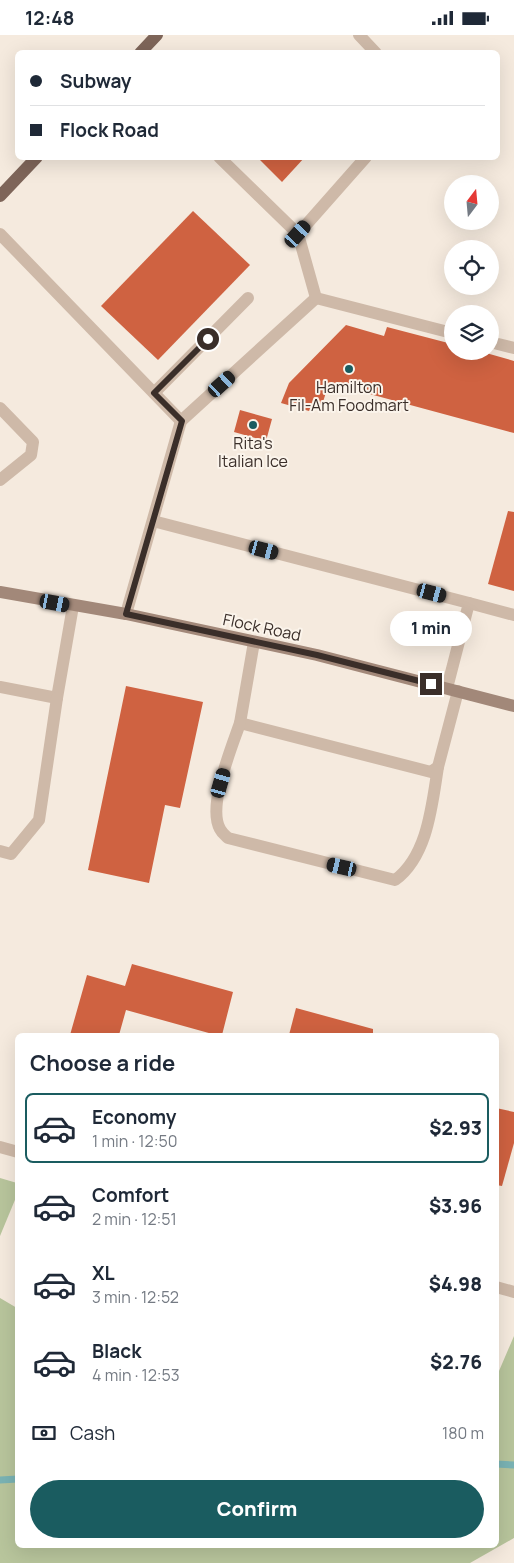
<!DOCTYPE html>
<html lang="en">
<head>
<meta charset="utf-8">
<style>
	:root { --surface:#fff; --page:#f6f6f7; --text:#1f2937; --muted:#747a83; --line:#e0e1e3; --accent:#1a5c60 }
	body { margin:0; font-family:Manrope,sans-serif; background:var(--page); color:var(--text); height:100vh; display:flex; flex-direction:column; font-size:19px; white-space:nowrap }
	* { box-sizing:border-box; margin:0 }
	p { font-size:16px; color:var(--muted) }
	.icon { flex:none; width:28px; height:28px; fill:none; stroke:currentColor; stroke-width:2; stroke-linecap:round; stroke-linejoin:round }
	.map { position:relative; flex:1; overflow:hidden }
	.details { position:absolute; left:15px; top:998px; width:484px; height:515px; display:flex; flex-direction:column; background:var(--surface); border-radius:8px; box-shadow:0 5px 20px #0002 }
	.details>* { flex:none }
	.hud { position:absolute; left:15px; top:15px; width:485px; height:110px; border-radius:8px; box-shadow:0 5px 20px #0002; display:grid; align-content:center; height:110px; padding:0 15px; background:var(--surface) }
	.needle { width:32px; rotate:16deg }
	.buttons { position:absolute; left:444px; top:140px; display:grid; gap:10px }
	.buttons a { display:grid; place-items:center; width:55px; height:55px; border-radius:50%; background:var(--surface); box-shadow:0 5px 20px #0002; font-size:25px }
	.end { position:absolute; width:22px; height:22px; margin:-11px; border:6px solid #3a2e29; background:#fff; box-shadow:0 0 0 2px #fff }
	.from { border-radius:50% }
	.bubble { position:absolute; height:35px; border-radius:18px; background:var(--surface); box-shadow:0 5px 20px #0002; font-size:16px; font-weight:800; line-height:35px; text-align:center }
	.car { position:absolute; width:15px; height:30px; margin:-15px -8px; border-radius:6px; box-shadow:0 0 4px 1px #0007; background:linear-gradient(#222 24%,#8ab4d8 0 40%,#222 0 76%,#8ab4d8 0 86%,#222 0) }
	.hud b { display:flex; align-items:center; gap:18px; height:48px; font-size:19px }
	.hud b+b { border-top:1px solid var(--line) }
	.hud i { width:12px; height:12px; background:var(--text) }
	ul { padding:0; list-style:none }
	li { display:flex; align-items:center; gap:15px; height:70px; margin:0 10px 8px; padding:0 5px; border:2px solid transparent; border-radius:8px }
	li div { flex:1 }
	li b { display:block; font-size:19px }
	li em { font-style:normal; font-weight:800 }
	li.active { border-color:var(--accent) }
	li>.icon { width:45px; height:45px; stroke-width:1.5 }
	h2 { padding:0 15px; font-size:22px; line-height:60px }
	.pay { display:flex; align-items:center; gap:12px; height:55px; padding:0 15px; font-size:19px }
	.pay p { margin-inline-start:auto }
	.action { display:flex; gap:10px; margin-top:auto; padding:10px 15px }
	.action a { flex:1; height:58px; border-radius:30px; background:var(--accent); color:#fff; font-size:20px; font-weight:800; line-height:58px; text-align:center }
	.status { display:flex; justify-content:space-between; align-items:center; height:35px; padding:0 25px; background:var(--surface); direction:ltr }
	.status svg { height:14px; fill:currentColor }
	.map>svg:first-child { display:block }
</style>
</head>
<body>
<div class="status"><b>12:48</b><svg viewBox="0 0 49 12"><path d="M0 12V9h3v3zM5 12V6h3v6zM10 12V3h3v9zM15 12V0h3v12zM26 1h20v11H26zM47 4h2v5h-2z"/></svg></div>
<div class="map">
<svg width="514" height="1528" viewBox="0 0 514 1528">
	<rect width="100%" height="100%" fill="#f5eade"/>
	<!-- green -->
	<g fill="#b8c59c">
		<path d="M0 1143 17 1148V1160L0 1201Z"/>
		<path d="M0 1263 17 1273 18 1510H496V1343L514 1301V1503L470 1528H0Z"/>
	</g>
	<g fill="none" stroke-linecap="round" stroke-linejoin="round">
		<!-- stream -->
		<g stroke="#7ab3b4" stroke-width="7">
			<path d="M496 1429 514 1430"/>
			<path d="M0 1445 18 1444"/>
		</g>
	</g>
	<!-- building -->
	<g fill="#cf6241">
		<path d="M257 122H305L282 147Z"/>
		<path d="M193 176 250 230 158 325 101 271Z"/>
		<path d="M346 290 384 301 387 292 452 309V316H479L514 326V398L329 348 322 370 309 376 281 368 289 348Z"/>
		<path d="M240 375 272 384 266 406 234 397Z"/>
		<path d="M508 476 514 477V556L488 549Z"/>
		<path d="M126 651 203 667 180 773 165 770 149 848 88 835Z"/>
		<path d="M132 929 233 957 222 1000H216L126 975 119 1000H70L87 940 125 951Z"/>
		<path d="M296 973 373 994V1000H289Z"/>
		<path d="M496 1073 514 1077V1108L502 1151 496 1150Z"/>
	</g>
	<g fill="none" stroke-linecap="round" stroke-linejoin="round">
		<!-- lane -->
		<g stroke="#ceb9a8" stroke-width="12">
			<path d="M359 0 376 18"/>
			<path d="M0 199 181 386 316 263 298 199 219 122"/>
			<path d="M298 199 366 122"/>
			<path d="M316 263 452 298"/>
			<path d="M490 307 514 313"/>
			<path d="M154 358 248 263"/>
			<path d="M0 373 33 407 31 420 0 445"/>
			<path d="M153 486 469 568 447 653"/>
			<path d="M469 568 514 580"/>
			<path d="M126 579 181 386"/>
			<path d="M254 607 240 688 431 737 438 732 458 656"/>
			<path d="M0 652 57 663 73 571"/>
			<path d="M240 688C232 712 207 771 220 794 222 798 225 800 228 803L395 845C428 821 432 769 438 732"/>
			<path d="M0 816 11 819 39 785 57 663"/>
		</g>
		<!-- street -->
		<g stroke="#ceb9a8" stroke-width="12">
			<path d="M0 1112 18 1117"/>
			<path d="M496 1252 514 1257"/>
		</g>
		<!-- secondary -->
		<path stroke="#a28879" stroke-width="12" d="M0 557 126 579 317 620 514 671"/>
		<!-- primary -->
		<g stroke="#7e6559" stroke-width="12">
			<path d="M140 18 157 0"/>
			<path d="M0 161 37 122"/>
		</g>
	</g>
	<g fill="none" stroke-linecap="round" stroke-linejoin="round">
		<!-- route -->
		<path stroke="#3a2e29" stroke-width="6" d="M208 304 154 358 182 386 126 579 317 620 431 649"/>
	</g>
	<!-- markers -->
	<g fill="#1a5c60" stroke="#fbf4eb" stroke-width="2">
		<circle cx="349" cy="334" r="5"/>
		<circle cx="253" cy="390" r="5"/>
	</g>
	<g text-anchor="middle" stroke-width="4" stroke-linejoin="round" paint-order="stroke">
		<!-- poi labels -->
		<g font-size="16" fill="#3a2e29" stroke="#fbf4eb">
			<text x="349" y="358">Hamilton<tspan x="349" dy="18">Fil-Am Foodmart</tspan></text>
			<text x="253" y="414">Rita's<tspan x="253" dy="18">Italian Ice</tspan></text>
		</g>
		<!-- street labels -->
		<g font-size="16" fill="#3a2e29" stroke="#fbf4eb">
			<text transform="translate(262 592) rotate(12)" y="6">Flock Road</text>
		</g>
	</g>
</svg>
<div class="buttons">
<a><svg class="needle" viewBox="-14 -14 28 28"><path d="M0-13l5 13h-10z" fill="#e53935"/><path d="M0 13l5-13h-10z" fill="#747a83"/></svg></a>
<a><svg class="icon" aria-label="locate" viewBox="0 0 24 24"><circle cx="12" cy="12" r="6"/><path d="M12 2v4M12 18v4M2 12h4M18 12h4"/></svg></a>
<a><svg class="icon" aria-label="layers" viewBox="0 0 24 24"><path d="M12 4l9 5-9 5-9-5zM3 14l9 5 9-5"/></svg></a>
</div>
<i class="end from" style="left:208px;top:304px"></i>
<i class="end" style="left:431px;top:649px"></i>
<div class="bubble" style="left:390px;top:576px;width:82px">1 min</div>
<i class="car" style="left:298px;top:199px;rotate:42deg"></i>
<i class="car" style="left:222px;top:349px;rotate:48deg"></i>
<i class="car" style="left:264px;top:515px;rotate:105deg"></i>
<i class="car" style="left:432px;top:558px;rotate:105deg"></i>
<i class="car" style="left:55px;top:568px;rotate:101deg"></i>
<i class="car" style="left:221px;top:748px;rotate:16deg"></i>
<i class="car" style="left:342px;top:832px;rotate:283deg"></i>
<div class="hud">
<b><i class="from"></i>Subway</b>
<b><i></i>Flock Road</b>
</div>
<section class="details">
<h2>Choose a ride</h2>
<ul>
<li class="active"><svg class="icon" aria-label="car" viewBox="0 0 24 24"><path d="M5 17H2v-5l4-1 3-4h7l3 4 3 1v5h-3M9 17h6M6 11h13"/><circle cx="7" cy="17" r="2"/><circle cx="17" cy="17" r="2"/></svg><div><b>Economy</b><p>1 min · 12:50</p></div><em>$2.93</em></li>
<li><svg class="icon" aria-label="car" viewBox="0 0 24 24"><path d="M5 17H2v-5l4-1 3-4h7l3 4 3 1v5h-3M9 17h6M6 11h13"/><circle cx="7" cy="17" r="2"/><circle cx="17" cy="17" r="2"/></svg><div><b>Comfort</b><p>2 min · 12:51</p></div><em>$3.96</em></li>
<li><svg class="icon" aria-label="car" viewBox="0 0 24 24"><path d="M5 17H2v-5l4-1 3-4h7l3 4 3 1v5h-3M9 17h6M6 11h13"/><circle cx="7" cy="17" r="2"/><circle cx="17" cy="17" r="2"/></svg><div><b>XL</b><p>3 min · 12:52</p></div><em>$4.98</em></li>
<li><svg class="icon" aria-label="car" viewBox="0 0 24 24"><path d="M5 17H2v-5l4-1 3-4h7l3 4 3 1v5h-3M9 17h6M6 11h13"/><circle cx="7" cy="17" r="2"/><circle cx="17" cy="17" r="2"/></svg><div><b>Black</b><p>4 min · 12:53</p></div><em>$2.76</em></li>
</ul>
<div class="pay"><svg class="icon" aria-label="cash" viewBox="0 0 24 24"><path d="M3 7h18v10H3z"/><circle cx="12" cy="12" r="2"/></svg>Cash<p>180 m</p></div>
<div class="action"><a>Confirm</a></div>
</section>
</div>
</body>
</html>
